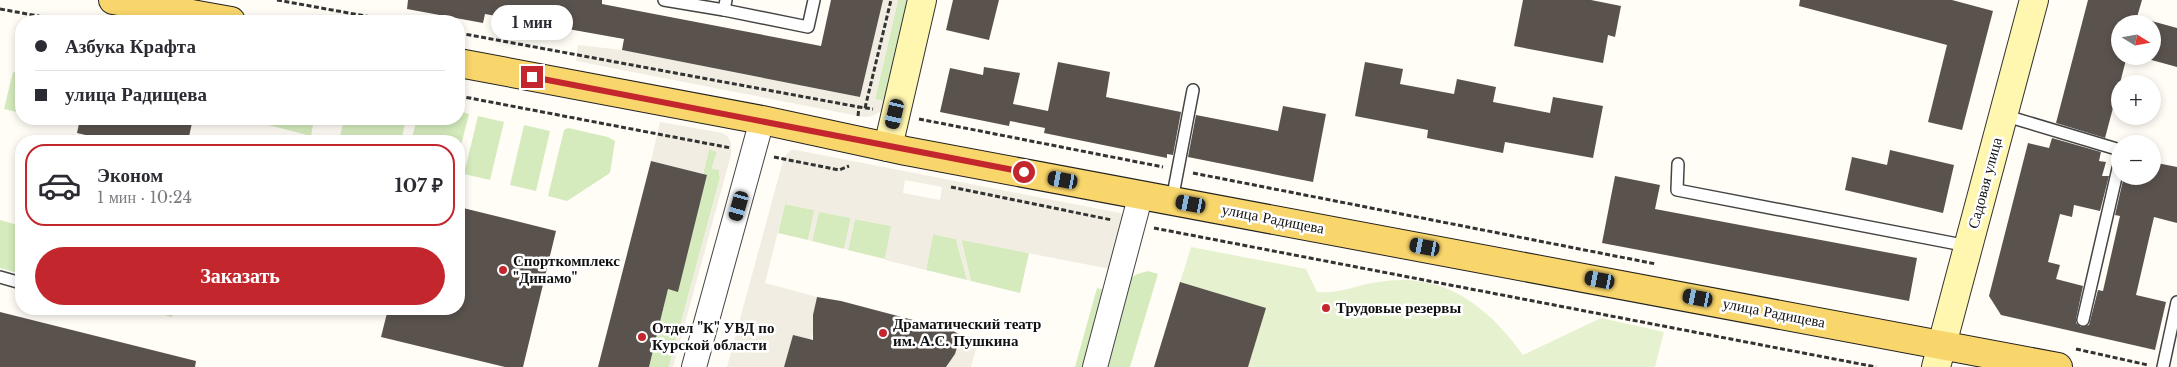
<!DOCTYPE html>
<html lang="ru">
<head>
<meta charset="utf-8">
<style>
	:root { --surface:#fff; --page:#f7f7f7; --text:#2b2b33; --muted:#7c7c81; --line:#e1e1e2; --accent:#c4262e }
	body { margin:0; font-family:"Libre Baskerville",serif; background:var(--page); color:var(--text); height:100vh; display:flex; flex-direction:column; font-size:19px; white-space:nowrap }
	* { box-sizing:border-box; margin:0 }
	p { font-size:16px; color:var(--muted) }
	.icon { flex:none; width:28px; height:28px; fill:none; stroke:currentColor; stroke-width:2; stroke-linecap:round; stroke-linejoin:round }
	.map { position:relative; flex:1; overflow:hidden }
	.details { position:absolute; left:15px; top:135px; width:450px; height:180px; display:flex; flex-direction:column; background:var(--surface); border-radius:20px; box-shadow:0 2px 8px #0003 }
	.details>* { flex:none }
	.top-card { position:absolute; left:15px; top:15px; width:450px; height:110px; border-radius:20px; box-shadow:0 2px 8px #0003; display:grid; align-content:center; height:110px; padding:0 20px; background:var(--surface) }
	.needle { width:32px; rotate:101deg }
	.fabs { position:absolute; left:2111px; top:15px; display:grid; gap:10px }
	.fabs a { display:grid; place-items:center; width:50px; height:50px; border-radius:50%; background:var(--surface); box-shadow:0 2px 8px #0003; font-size:25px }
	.end { position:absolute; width:22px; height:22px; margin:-11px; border:6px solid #c4262e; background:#fff; box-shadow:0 0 0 2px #fff }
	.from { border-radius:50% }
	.bubble { position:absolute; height:35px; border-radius:18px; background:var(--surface); box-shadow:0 2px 8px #0003; font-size:16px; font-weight:800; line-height:35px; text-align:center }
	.car { position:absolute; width:15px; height:30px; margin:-15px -8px; border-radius:6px; box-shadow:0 0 4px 1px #0007; background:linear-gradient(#222 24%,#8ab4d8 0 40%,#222 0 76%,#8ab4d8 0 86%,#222 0) }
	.top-card b { display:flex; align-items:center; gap:18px; height:48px; font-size:19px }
	.top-card b+b { border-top:1px solid var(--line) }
	.top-card i { width:12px; height:12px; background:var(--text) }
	ul { padding:9px 0 0; list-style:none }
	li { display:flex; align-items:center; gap:15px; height:82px; margin:0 10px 8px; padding:0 10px; border:2px solid transparent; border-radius:20px }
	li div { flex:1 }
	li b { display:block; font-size:19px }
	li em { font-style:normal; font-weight:800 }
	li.current { border-color:var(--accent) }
	li>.icon { width:45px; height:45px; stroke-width:1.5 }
	.primary-button { display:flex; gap:10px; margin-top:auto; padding:10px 20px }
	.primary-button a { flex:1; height:58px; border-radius:30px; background:var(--accent); color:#fff; font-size:20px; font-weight:800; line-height:58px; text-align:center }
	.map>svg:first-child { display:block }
</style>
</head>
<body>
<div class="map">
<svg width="2177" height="367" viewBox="0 0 2177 367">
	<rect width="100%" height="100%" fill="#fffdf5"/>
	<!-- green -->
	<g fill="#d5ebbd">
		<path d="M898 0H911L887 102 875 99Z"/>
		<path d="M13 72 21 74V113L4 109Z"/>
		<path d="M459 111 469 114 459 153V141H411L417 119H459Z"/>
		<path d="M478 116 504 122 490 180 464 174Z"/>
		<path d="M245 119H314L311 136Z"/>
		<path d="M344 119H406L401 141C380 141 361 138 340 136Z"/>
		<path d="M524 125 550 131 536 191 510 185Z"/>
		<path d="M568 128 608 137 615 141 610 173 567 201 548 196 564 130Z"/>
		<path d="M709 149 717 152 712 168 719 170 720 178 669 367H649L665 302 653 286 678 291 707 176 703 174Z"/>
		<path d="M785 204 815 210 808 240 778 233Z"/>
		<path d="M819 211 851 218 844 249 812 241Z"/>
		<path d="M855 219 892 226 885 259 848 250Z"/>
		<path d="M0 220 21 226V274L0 268Z"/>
		<path d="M933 234 956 239 967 280 926 270Z"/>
		<path d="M961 239 1029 253 1020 293 971 281Z"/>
		<path d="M1148 271 1158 274 1130 367H1104L1131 278 1137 274Z"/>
		<path d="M1097 288 1104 290 1086 367H1075Z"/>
		<path d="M142 309H175L172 317Z"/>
	</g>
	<!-- pitch -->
	<path fill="#e6f2cf" d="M1191 247 1306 269 1317 292C1340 294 1356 285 1378 282 1443 271 1487 305 1523 355L1601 318 1664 332 1655 367H1154Z"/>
	<!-- plaza -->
	<g fill="#f1ede2" fill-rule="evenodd">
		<path d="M883 0H898L875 99 887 102 884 110 872 116 864 117 576 61 578 45 622 50 860 97Z"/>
		<path d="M660 122 723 133 728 137 731 143V155L673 367H669L720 178 719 170 712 169 717 152 709 149 703 174 651 161Z"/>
		<path d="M791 150H796L1120 213 1125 217 1110 269 961 240 971 281 967 280 956 239 933 234 926 270 885 260 891 226 855 219 848 250 844 249 851 218 819 212 812 241 808 240 814 210 785 204 765 283 821 298 816 300 813 315V319L816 320 811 340 793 336 784 367H727L784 157ZM905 180 942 187 940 200 903 193Z"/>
		<path d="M958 334 979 339 971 367H947L950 356 955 354 960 338Z"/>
	</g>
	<!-- building -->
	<g fill="#5a524d">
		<path d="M408 0H602V4L821 46 831 0H883L860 97 622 50 624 39 485 14 483 23 407 9Z"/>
		<path d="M953 0H999L989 40 946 30Z"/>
		<path d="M1523 0H1591L1621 6 1615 37 1608 35 1603 63 1514 46Z"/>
		<path d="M1800 0H1952L1993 11 1962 130 1928 122 1947 45 1799 6Z"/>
		<path d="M2088 0H2142L2137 17 2177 28V67L2137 56H2152V24H2120V56H2127L2120 83V110L2113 108 2105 138 2056 123Z"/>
		<path d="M1058 62 1110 72 1106 97 1181 112 1173 155 1167 154V158L1044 133 1045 128 1010 121 1009 126 940 112 950 68 983 75 984 67 1020 73 1013 104 1048 111Z"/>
		<path d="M1365 62 1403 69 1400 84 1454 94 1457 79 1496 87 1493 102 1550 113 1553 97 1603 106 1593 158 1505 142 1503 153 1427 138 1428 130 1355 116Z"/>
		<path d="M1283 106 1326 114 1313 182 1188 157 1196 115 1278 131Z"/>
		<path d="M80 119H177L192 123 188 141H93L94 137 77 133Z"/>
		<path d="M2052 138 2101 152 2099 161 2106 162 2102 176H2109L2100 211 2074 205 2072 217 2060 214 2048 262 2060 265 2056 279 2083 286 2076 319V323L2081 327 2089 325 2098 290 2103 291 2120 216 2115 215 2124 176H2152V162L2177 167V223L2154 217 2136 295 2166 302 2155 350 2001 315 1989 296 2028 143 2049 148Z"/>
		<path d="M1890 150 1954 165 1943 213 1845 190 1852 157 1887 165Z"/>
		<path d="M651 161 707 175 678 292 668 289 649 367H598Z"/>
		<path d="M1615 176 1660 185 1655 209 1917 258 1909 301 1602 243Z"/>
		<path d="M459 207 556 231 523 367H505L381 337 388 309H459Z"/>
		<path d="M1180 282 1266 308 1248 367H1154Z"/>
		<path d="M817 297 841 301 951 330 961 335 955 354 946 367H784L793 335 813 340V315Z"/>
		<path d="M0 312 196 361 195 367H0Z"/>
	</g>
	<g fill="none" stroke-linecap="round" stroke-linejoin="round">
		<defs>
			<g id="lane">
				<path d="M664 0 724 10 726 0"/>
				<path d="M724 10 808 27 814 0"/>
				<path d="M2003 115 2120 150"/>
				<path d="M1678 164 1677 190 1968 246"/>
				<path d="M1172 200 1193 90"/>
				<path d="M0 277 21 283"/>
				<path d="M2083 320 2120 160"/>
				<path d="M2163 367 2177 302"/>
			</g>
			<g id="street">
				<path d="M694 367 762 120"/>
				<path d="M1095 367 1141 194"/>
			</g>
			<g id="secondary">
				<path d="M888 147 922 0"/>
				<path d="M1936 367 2034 0"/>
			</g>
			<g id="primary">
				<path d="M113 0 231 21"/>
				<path d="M459 63 762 120 906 151 2058 367"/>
			</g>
		</defs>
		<!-- lane casing -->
		<use href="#lane" stroke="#444" stroke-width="14"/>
		<!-- street casing -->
		<use href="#street" stroke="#444" stroke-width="26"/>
		<!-- secondary casing -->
		<use href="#secondary" stroke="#333" stroke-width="30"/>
		<!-- primary casing -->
		<use href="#primary" stroke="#222" stroke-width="30"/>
		<!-- path -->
		<g stroke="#333" stroke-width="3" stroke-dasharray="5 2.5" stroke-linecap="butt">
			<path d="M277 0 393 21"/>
			<path d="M0 9 66 21"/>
			<path d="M459 33 859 107"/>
			<path d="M459 96 731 148"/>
			<path d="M865 108 891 0"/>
			<path d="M858 116 859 107 873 109"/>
			<path d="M919 119 1163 167"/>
			<path d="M774 157 839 170 849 166"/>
			<path d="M1193 173 1656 264"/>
			<path d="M951 187 1112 220"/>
			<path d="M1154 228 1876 367"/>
			<path d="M2076 349 2148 365"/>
		</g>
		<!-- lane -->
		<use href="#lane" stroke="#fff" stroke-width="11"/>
		<!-- street -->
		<use href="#street" stroke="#fff" stroke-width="24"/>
		<!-- secondary -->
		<use href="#secondary" stroke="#fff6b0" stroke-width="28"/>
		<!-- primary -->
		<use href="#primary" stroke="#f9d66b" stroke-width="28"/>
	</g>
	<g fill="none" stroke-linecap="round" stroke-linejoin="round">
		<!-- route -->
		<path stroke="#c4262e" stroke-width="6" d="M532 77 1024 172"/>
	</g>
	<!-- markers -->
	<g fill="#c4262e" stroke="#fff" stroke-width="2">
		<circle cx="503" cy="270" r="5"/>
		<circle cx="1326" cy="308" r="5"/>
		<circle cx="883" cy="333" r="5"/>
		<circle cx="642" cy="337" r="5"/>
	</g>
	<g text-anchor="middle" stroke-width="5" stroke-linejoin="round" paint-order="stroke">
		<!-- street labels -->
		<g font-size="15" fill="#111" stroke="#fff">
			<text transform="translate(1985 183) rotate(-75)" y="5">Садовая улица</text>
			<text transform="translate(1273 219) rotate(11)" y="5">улица Радищева</text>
			<text transform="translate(1774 313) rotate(11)" y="5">улица Радищева</text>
		</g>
		<!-- poi labels -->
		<g font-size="15" font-weight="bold" fill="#111" stroke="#fff" text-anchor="start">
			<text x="513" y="266">Спорткомплекс<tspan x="513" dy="17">"Динамо"</tspan></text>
			<text x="1336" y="313">Трудовые резервы</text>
			<text x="893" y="329">Драматический театр<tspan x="893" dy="17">им. А.С. Пушкина</tspan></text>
			<text x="652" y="333">Отдел "К" УВД по<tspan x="652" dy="17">Курской области</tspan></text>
		</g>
	</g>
</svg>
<div class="fabs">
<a><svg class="needle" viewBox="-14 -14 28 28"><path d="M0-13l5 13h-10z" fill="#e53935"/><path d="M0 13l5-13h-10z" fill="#7c7c81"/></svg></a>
<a>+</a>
<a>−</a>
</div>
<i class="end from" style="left:1024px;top:172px"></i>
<i class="end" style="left:532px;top:77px"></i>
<div class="bubble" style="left:491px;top:5px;width:82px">1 мин</div>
<i class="car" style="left:895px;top:114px;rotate:193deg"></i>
<i class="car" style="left:1063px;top:180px;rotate:280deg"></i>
<i class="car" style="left:1191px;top:204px;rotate:281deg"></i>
<i class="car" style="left:739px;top:206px;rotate:196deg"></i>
<i class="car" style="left:1425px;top:247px;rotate:281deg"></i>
<i class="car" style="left:1600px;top:280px;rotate:281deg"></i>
<i class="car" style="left:1698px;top:298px;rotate:281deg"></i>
<div class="top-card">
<b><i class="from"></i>Азбука Крафта</b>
<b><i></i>улица Радищева</b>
</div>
<section class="details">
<ul>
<li class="current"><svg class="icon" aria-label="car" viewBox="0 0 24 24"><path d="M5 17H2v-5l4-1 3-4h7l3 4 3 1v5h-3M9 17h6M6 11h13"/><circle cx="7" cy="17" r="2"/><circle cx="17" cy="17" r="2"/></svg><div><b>Эконом</b><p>1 мин · 10:24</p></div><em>107 ₽</em></li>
</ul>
<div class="primary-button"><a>Заказать</a></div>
</section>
</div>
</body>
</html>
